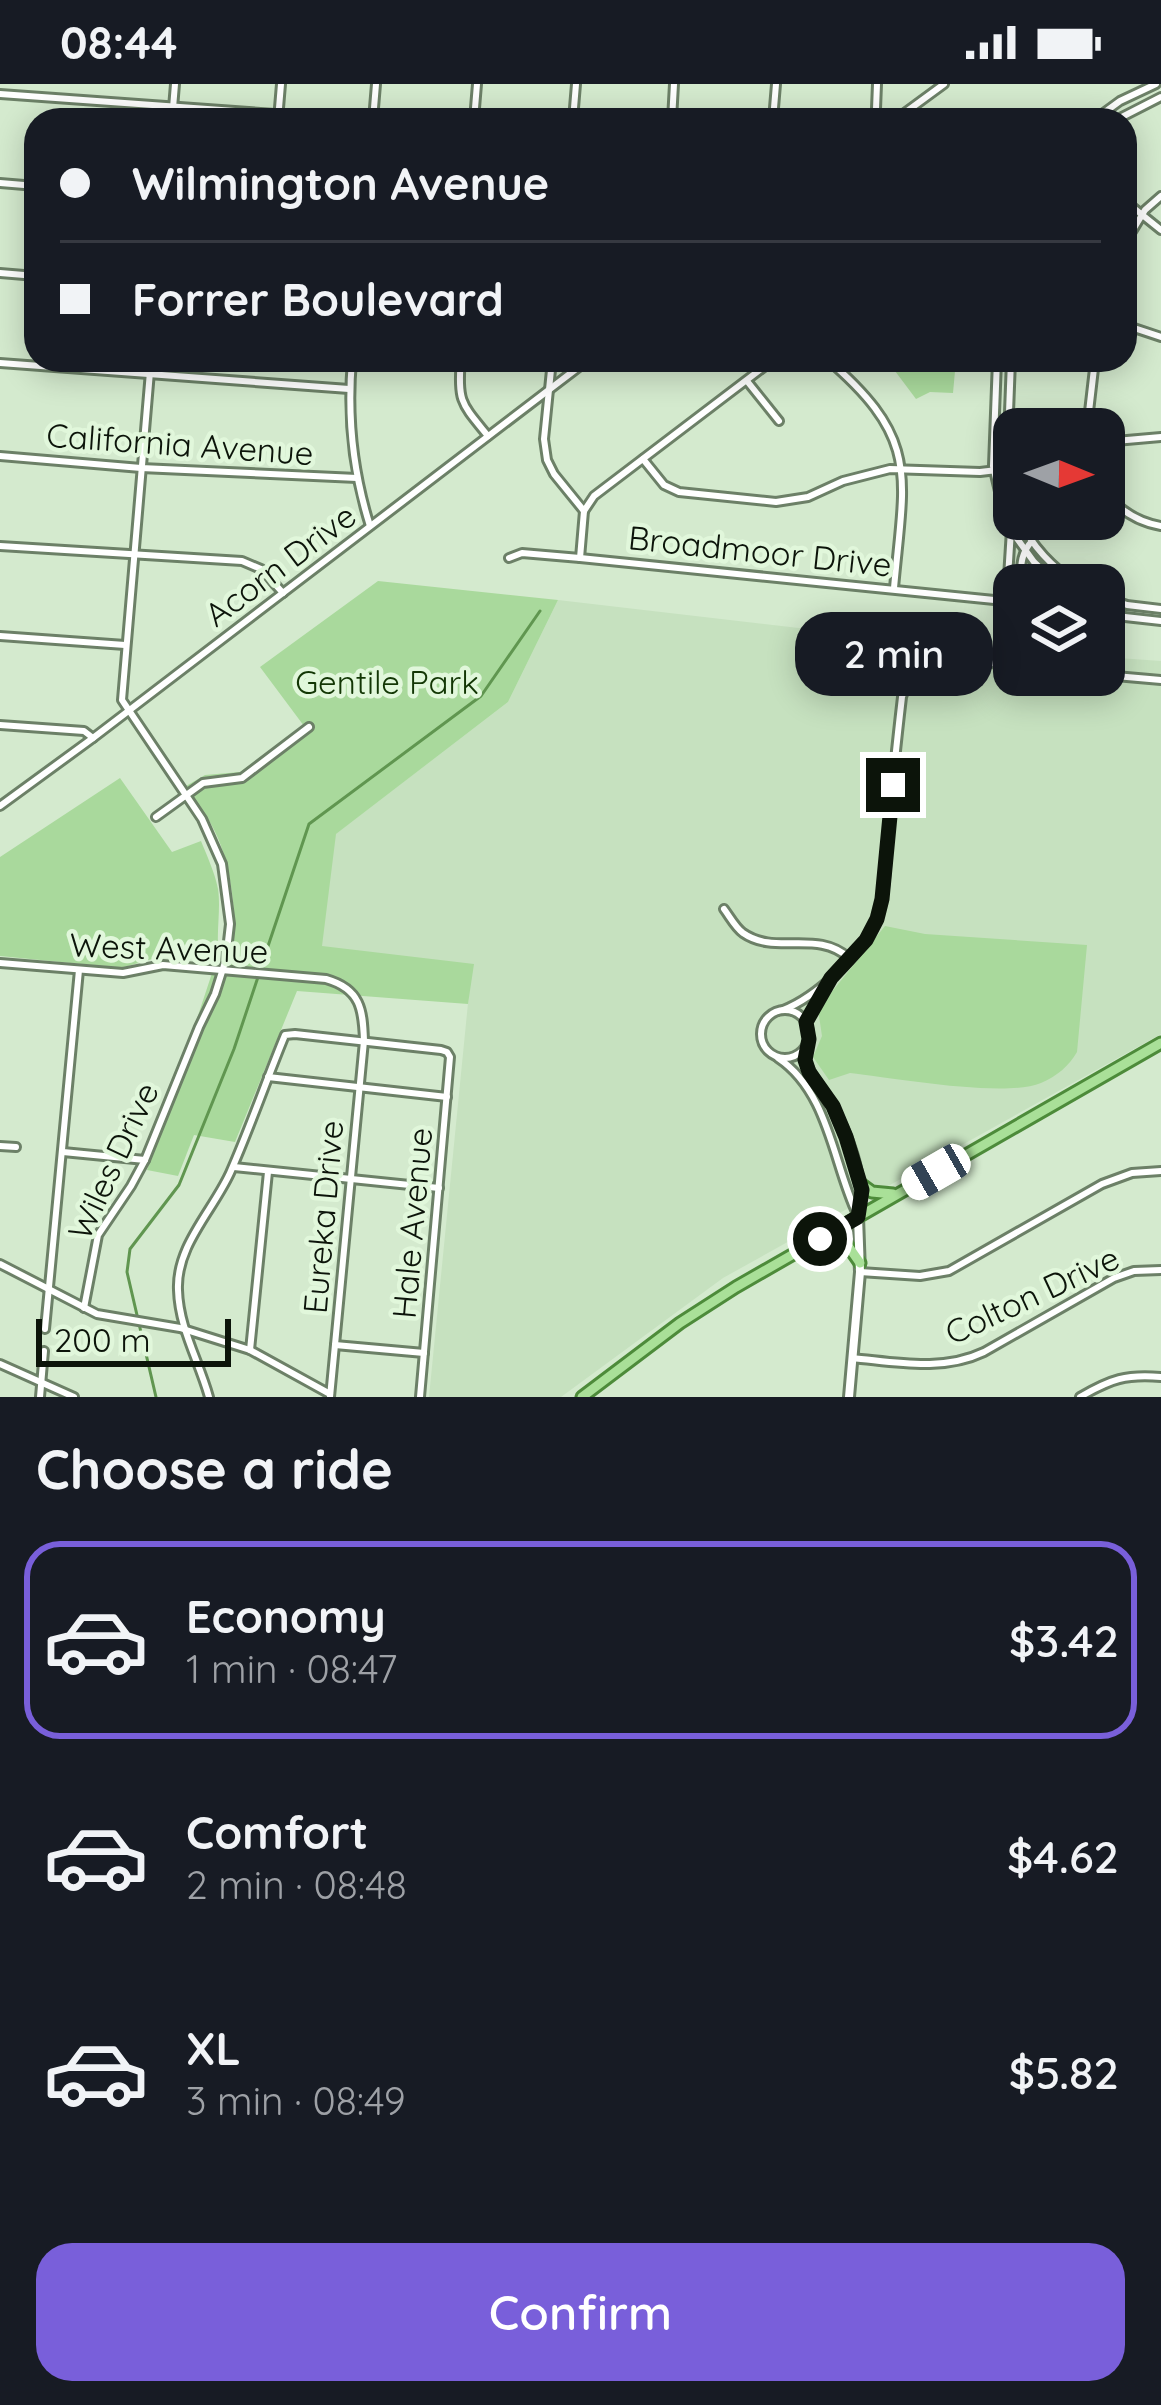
<!DOCTYPE html>
<html lang="en">
<head>
<meta charset="utf-8">
<style>
	:root { --surface:#171b24; --page:#242831; --text:#f1f3f6; --muted:#9ea1a6; --line:#363941; --accent:#795fda }
	body { margin:0; font-family:Quicksand,sans-serif; background:var(--page); color:var(--text); height:100vh; display:flex; flex-direction:column; font-size:45px; white-space:nowrap }
	* { box-sizing:border-box; margin:0 }
	p { font-size:39px; color:var(--muted) }
	.icon { flex:none; width:66px; height:66px; fill:none; stroke:currentColor; stroke-width:2; stroke-linecap:round; stroke-linejoin:round }
	.map { position:relative; height:1313px; overflow:hidden }
	.sheet { display:flex; flex-direction:column; background:var(--surface); flex:1 }
	.sheet>* { flex:none }
	.hud { position:absolute; left:24px; top:24px; width:1113px; height:264px; border-radius:36px; box-shadow:0 6px 30px #0003; display:grid; align-content:center; height:264px; padding:0 36px; background:var(--surface) }
	.needle { width:78px; rotate:91deg }
	.buttons { position:absolute; left:993px; top:324px; display:grid; gap:24px }
	.buttons a { display:grid; place-items:center; width:132px; height:132px; border-radius:24px; background:var(--surface); box-shadow:0 6px 30px #0003; font-size:60px }
	.scale { position:absolute; left:36px; bottom:30px; width:195px; box-sizing:border-box; padding-left:12px; border:6px solid #0c140a; border-top:0; font-size:33px; line-height:42px; white-space:nowrap; color:#0c140a; -webkit-text-stroke:9px #e1f7db; paint-order:stroke }
	.end { position:absolute; width:54px; height:54px; margin:-27px; border:15px solid #0c140a; background:#fff; box-shadow:0 0 0 6px #fff }
	.from { border-radius:50% }
	.bubble { position:absolute; height:84px; border-radius:36px; background:var(--surface); box-shadow:0 6px 30px #0003; font-size:39px; font-weight:600; line-height:84px; text-align:center }
	.car { position:absolute; width:36px; height:72px; margin:-36px -18px; border-radius:15px; box-shadow:0 0 9px 3px #0007; background:linear-gradient(#fff 24%,#345 0 40%,#fff 0 76%,#345 0 86%,#fff 0) }
	.hud b { display:flex; align-items:center; gap:42px; height:114px; font-size:45px }
	.hud b+b { border-top:3px solid var(--line) }
	.hud i { width:30px; height:30px; background:var(--text) }
	ul { padding:0; list-style:none }
	li { display:flex; align-items:center; gap:36px; height:198px; margin:0 24px 18px; padding:0 12px; border:6px solid transparent; border-radius:36px }
	li div { flex:1 }
	li b { display:block; font-size:45px }
	li em { font-style:normal; font-weight:600 }
	li.selected { border-color:var(--accent) }
	li>.icon { width:108px; height:108px; stroke-width:1.5 }
	h2 { padding:0 36px; font-size:54px; line-height:144px }
	.button { display:flex; gap:24px; margin-top:auto; padding:24px 36px }
	.button a { flex:1; height:138px; border-radius:36px; background:var(--accent); color:#fff; font-size:48px; font-weight:600; line-height:138px; text-align:center }
	.status { display:flex; justify-content:space-between; align-items:center; height:84px; padding:0 60px; background:var(--surface); direction:ltr }
	.status svg { height:33px; fill:currentColor }
	.map>svg:first-child { display:block }
</style>
</head>
<body>
<div class="status"><b>08:44</b><svg viewBox="0 0 49 12"><path d="M0 12V9h3v3zM5 12V6h3v6zM10 12V3h3v9zM15 12V0h3v12zM26 1h20v11H26zM47 4h2v5h-2z"/></svg></div>
<div class="map">
<svg width="1161" height="1313" viewBox="0 0 1161 1313">
	<rect width="100%" height="100%" fill="#d4eace"/>
	<!-- built -->
	<path fill="#c6e1bf" d="M558 516 928 559 1014 566V591H1104V573L1161 577V950L723 1194 561 1313H429L470 899 298 860 333 752 508 618Z"/>
	<!-- green -->
	<g fill="#a9d99c">
		<path d="M890 276H956L953 309 930 308 916 315 895 287Z"/>
		<path d="M378 497 558 516 508 618 336 750 322 862 474 880 468 920 297 907 235 1058 194 1051 178 1092 147 1086 217 874 166 871 121 884 0 872V773L120 694 172 768 201 757C207 772 215 789 218 805 222 831 212 864 224 886 243 855 232 785 217 752 210 735 196 718 186 702L205 691 240 688 304 642 260 583Z"/>
		<path d="M885 842 925 850 1087 861 1077 968C1069 982 1057 992 1041 999 1005 1014 894 994 850 989L829 996 813 973 822 952 818 925Z"/>
	</g>
	<g fill="none" stroke-linecap="round" stroke-linejoin="round">
		<!-- stream -->
		<g stroke="#609650" stroke-width="3">
			<path d="M260 886 309 740 481 612 540 527"/>
			<path d="M156 1313 127 1188 130 1165 179 1101 234 965 258 893"/>
		</g>
		<defs>
			<g id="minor">
				<path d="M877 0 876 25 879 36"/>
				<path d="M0 10 358 36"/>
				<path d="M172 36 175 0"/>
				<path d="M278 36 281 0"/>
				<path d="M373 36 376 0"/>
				<path d="M474 36 477 0"/>
				<path d="M573 36 576 0"/>
				<path d="M672 36 674 0"/>
				<path d="M773 36 776 0"/>
				<path d="M895 36 944 0"/>
				<path d="M1094 36 1120 17 1156 0"/>
				<path d="M1116 36 1161 13"/>
				<path d="M0 99 36 102"/>
				<path d="M1125 117 1161 146"/>
				<path d="M1125 159 1145 126 1161 112"/>
				<path d="M0 189 36 192"/>
				<path d="M1125 241 1161 253"/>
				<path d="M352 276C347 333 353 388 370 442"/>
				<path d="M461 276C457 318 462 320 488 352"/>
				<path d="M552 276 544 355 547 376 554 390 584 427 580 474"/>
				<path d="M828 276C921 356 904 392 894 504"/>
				<path d="M997 276 993 382 1005 433 1011 446 1006 525 1000 560"/>
				<path d="M1011 276 1007 381 1014 416"/>
				<path d="M0 279 349 305"/>
				<path d="M747 297 779 337"/>
				<path d="M1087 345 1095 276"/>
				<path d="M1104 358 1161 353"/>
				<path d="M0 372 141 384 357 394"/>
				<path d="M643 375 664 401 679 408 776 418 808 413 843 397 890 385 980 388 1014 384"/>
				<path d="M1104 407C1119 426 1137 438 1161 442"/>
				<path d="M584 427 594 412 773 276"/>
				<path d="M1019 435C1032 462 1054 485 1079 501"/>
				<path d="M1013 449 1034 478 1058 501"/>
				<path d="M0 462 242 477 261 485 283 509"/>
				<path d="M509 474 522 469 580 474 1014 518"/>
				<path d="M1020 501C1021 483 1020 470 1032 457"/>
				<path d="M1104 513 1127 521 1161 525"/>
				<path d="M1104 526 1125 533 1161 537"/>
				<path d="M0 552 125 561"/>
				<path d="M1104 591 1161 596"/>
				<path d="M0 641 84 647 93 654"/>
				<path d="M0 722 93 654 588 276"/>
				<path d="M156 733 203 699 242 694 309 643"/>
				<path d="M724 825C730 833 735 843 743 849 776 872 817 845 849 874"/>
				<path d="M0 879 123 889 163 881 326 895C361 905 363 926 364 957L330 1313"/>
				<circle cx="785" cy="950" r="24"/>
				<path d="M783 926C816 913 862 871 876 837 887 808 886 774 889 744 892 700 897 656 902 613 918 560 972 578 1014 582"/>
				<path d="M806 938 826 902"/>
				<path d="M805 964C804 986 819 998 829 1016 849 1049 865 1092 859 1130"/>
				<path d="M778 974C829 1008 833 1080 857 1130"/>
				<path d="M268 993 447 1013"/>
				<path d="M0 1062 16 1063"/>
				<path d="M63 1068 145 1076"/>
				<path d="M234 1083 439 1104"/>
				<path d="M0 1180 97 1230 180 1244 250 1266 330 1310"/>
				<path d="M860 1188 920 1192 949 1187 1102 1100 1132 1089 1161 1087"/>
				<path d="M84 1224 98 1151 131 1102 145 1076 199 943 215 910 226 875 230 840 222 780 202 735 122 616 151 276"/>
				<path d="M45 1245 79 886"/>
				<path d="M335 1261 424 1269"/>
				<path d="M250 1266 268 1088"/>
				<path d="M852 1274C896 1278 942 1288 984 1268L1114 1194 1134 1187 1161 1186"/>
				<path d="M0 1280 74 1313"/>
				<path d="M40 1313 44 1267"/>
				<path d="M209 1313C199 1277 179 1244 178 1206 176 1162 212 1128 230 1089 250 1044 266 997 285 951L295 950 441 966 447 968 450 973 420 1313"/>
				<path d="M1080 1313C1111 1295 1126 1290 1161 1293"/>
			</g>
			<path id="tertiary" d="M849 1313 860 1188 858 1133"/>
			<g id="primary">
				<path d="M861 1100 872 1108 893 1110"/>
				<path d="M825 1155 846 1159 860 1179"/>
				<path d="M582 1313 680 1239 736 1203 1161 959"/>
			</g>
		</defs>
		<!-- minor casing -->
		<use href="#minor" stroke="#6c8067" stroke-width="12"/>
		<!-- tertiary casing -->
		<use href="#tertiary" stroke="#6c8067" stroke-width="14"/>
		<!-- primary casing -->
		<use href="#primary" stroke="#4d8b3a" stroke-width="15"/>
		<!-- minor -->
		<use href="#minor" stroke="#fff" stroke-width="6"/>
		<!-- tertiary -->
		<use href="#tertiary" stroke="#fff" stroke-width="8"/>
		<!-- primary -->
		<use href="#primary" stroke="#a9e098" stroke-width="9"/>
	</g>
	<g fill="none" stroke-linecap="round" stroke-linejoin="round">
		<!-- route -->
		<path stroke="#0c140a" stroke-width="15" d="M820 1155 858 1133 862 1106 846 1053 833 1022 809 988 805 976 809 955 806 938 831 894 866 856 877 835 882 815 893 701"/>
	</g>
	<g text-anchor="middle" stroke-width="9" stroke-linejoin="round" paint-order="stroke">
		<!-- street labels -->
		<g font-size="33" fill="#0c140a" stroke="#e1f7db">
			<text transform="translate(180 360) rotate(4)" y="12">California Avenue</text>
			<text transform="translate(760 467) rotate(6)" y="12">Broadmoor Drive</text>
			<text transform="translate(280 481) rotate(-37)" y="12">Acorn Drive</text>
			<text transform="translate(169 864) rotate(2)" y="12">West Avenue</text>
			<text transform="translate(113 1077) rotate(-65)" y="12">Wiles Drive</text>
			<text transform="translate(323 1133) rotate(-85)" y="12">Eureka Drive</text>
			<text transform="translate(412 1139) rotate(-85)" y="12">Hale Avenue</text>
			<text transform="translate(1032 1211) rotate(-25)" y="12">Colton Drive</text>
		</g>
		<!-- park labels -->
		<g font-size="33" fill="#123604" stroke="#e1f7db">
			<text x="387" y="610">Gentile Park</text>
		</g>
	</g>
</svg>
<div class="buttons">
<a><svg class="needle" viewBox="-14 -14 28 28"><path d="M0-13l5 13h-10z" fill="#e53935"/><path d="M0 13l5-13h-10z" fill="#9ea1a6"/></svg></a>
<a><svg class="icon" aria-label="layers" viewBox="0 0 24 24"><path d="M12 4l9 5-9 5-9-5zM3 14l9 5 9-5"/></svg></a>
</div>
<div class="scale">200 m</div>
<i class="end from" style="left:820px;top:1155px"></i>
<i class="end" style="left:893px;top:701px"></i>
<div class="bubble" style="left:795px;top:528px;width:198px">2 min</div>
<i class="car" style="left:936px;top:1088px;rotate:240deg"></i>
<div class="hud">
<b><i class="from"></i>Wilmington Avenue</b>
<b><i></i>Forrer Boulevard</b>
</div>
</div>
<section class="sheet">
<h2>Choose a ride</h2>
<ul>
<li class="selected"><svg class="icon" aria-label="car" viewBox="0 0 24 24"><path d="M5 17H2v-5l4-1 3-4h7l3 4 3 1v5h-3M9 17h6M6 11h13"/><circle cx="7" cy="17" r="2"/><circle cx="17" cy="17" r="2"/></svg><div><b>Economy</b><p>1 min · 08:47</p></div><em>$3.42</em></li>
<li><svg class="icon" aria-label="car" viewBox="0 0 24 24"><path d="M5 17H2v-5l4-1 3-4h7l3 4 3 1v5h-3M9 17h6M6 11h13"/><circle cx="7" cy="17" r="2"/><circle cx="17" cy="17" r="2"/></svg><div><b>Comfort</b><p>2 min · 08:48</p></div><em>$4.62</em></li>
<li><svg class="icon" aria-label="car" viewBox="0 0 24 24"><path d="M5 17H2v-5l4-1 3-4h7l3 4 3 1v5h-3M9 17h6M6 11h13"/><circle cx="7" cy="17" r="2"/><circle cx="17" cy="17" r="2"/></svg><div><b>XL</b><p>3 min · 08:49</p></div><em>$5.82</em></li>
</ul>
<div class="button"><a>Confirm</a></div>
</section>
</body>
</html>
